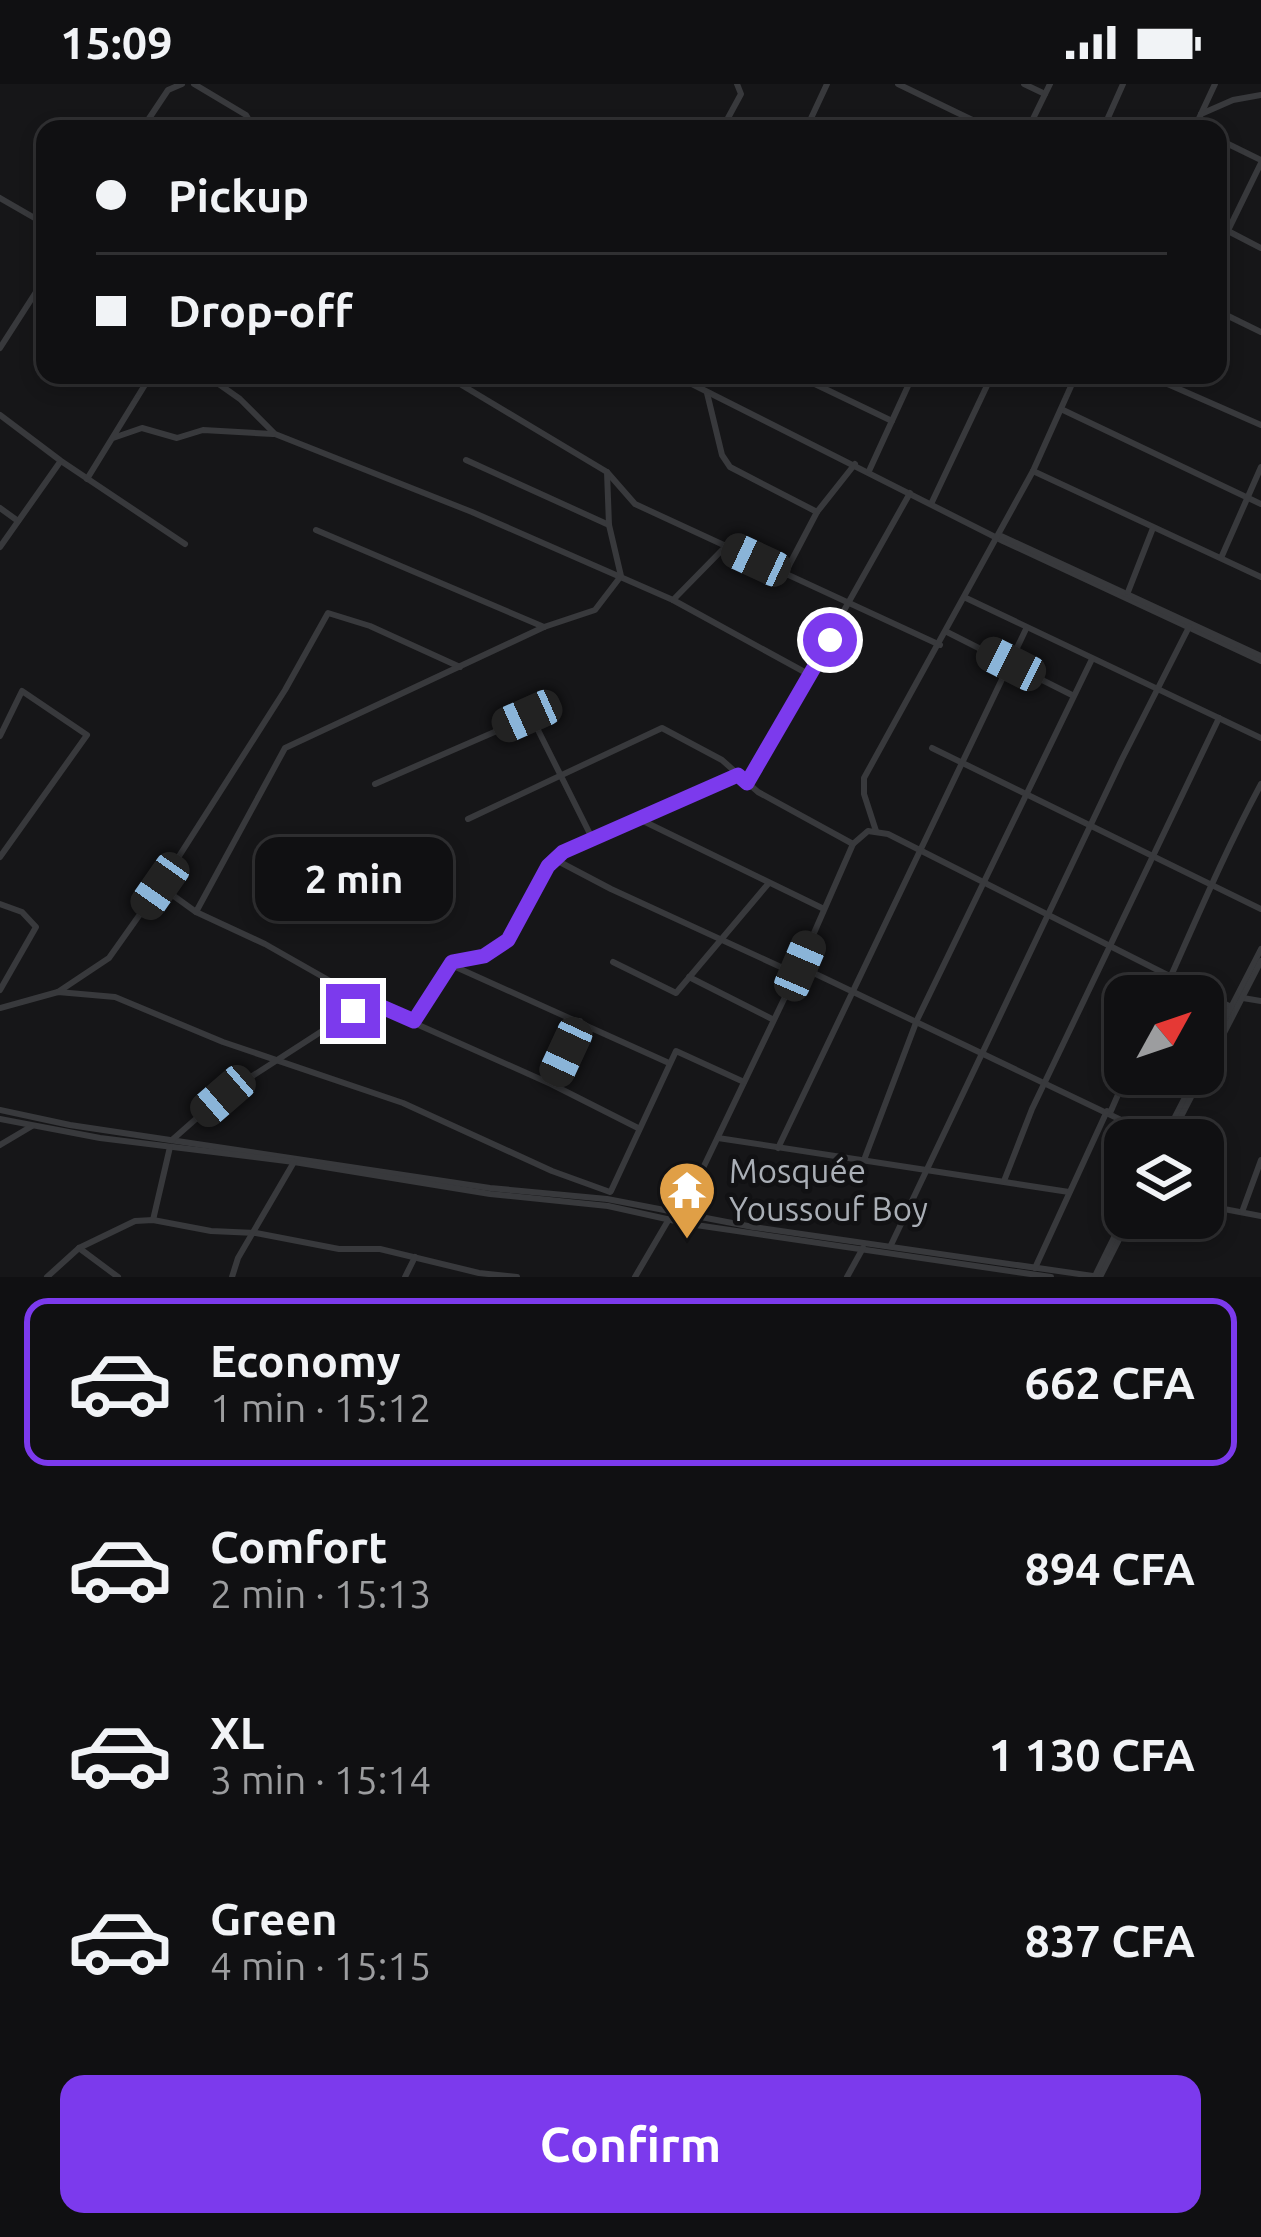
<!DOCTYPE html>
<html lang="en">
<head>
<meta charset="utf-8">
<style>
	:root { --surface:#101012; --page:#19191b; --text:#f1f3f6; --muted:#9c9d9f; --line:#303032; --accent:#7c3aed }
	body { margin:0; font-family:Ubuntu,sans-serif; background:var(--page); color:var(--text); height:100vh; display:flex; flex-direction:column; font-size:45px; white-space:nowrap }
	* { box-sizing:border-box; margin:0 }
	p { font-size:39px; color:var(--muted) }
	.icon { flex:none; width:66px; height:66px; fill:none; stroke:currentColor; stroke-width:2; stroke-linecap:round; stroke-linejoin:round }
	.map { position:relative; height:1193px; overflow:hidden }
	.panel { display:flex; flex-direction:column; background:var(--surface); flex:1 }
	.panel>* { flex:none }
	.hud { position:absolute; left:36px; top:36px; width:1191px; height:264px; border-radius:24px; box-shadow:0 6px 18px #0003,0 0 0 3px var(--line); display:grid; align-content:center; height:264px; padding:0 60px; background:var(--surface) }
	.needle { width:78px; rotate:50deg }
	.buttons { position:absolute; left:1104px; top:891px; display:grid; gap:24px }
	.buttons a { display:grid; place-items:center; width:120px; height:120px; border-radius:24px; background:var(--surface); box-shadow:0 6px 18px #0003,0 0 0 3px var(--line); font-size:60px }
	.end { position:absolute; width:54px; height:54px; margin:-27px; border:15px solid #7c3aed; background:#fff; box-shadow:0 0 0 6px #fff }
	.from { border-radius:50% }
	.bubble { position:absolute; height:84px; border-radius:24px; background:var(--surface); box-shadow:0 6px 18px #0003,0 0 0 3px var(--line); font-size:39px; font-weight:600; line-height:84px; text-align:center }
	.car { position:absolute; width:36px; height:72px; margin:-36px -18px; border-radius:15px; box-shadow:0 0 9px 3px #0007; background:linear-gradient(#222 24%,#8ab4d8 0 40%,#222 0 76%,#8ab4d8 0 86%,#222 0) }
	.hud b { display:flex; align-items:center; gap:42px; height:114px; font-size:45px }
	.hud b+b { border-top:3px solid var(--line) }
	.hud i { width:30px; height:30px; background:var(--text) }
	ul { padding:21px 0 0; list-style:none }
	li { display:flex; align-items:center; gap:36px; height:168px; margin:0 24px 18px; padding:0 36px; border:6px solid transparent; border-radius:24px }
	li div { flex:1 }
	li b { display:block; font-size:45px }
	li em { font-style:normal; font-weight:600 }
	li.on { border-color:var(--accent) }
	li>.icon { width:108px; height:108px; stroke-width:1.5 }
	.cta { display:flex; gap:24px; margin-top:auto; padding:24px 60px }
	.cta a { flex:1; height:138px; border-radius:24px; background:var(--accent); color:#fff; font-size:48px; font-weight:600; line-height:138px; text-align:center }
	.status { display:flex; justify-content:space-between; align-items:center; height:84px; padding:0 60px; background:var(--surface); direction:ltr }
	.status svg { height:33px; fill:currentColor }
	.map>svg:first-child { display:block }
</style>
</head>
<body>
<div class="status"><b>15:09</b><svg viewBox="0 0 49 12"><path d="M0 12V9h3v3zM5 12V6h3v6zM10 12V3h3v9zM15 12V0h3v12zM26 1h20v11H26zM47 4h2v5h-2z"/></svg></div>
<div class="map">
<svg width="1261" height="1193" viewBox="0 0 1261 1193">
	<rect width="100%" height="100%" fill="#161618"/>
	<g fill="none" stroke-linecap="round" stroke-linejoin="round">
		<!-- minor -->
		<g stroke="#38393c" stroke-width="6">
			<path d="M194 0 246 31 254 45"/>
			<path d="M898 0 991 45"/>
			<path d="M1024 0 1045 10"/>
			<path d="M1201 30 1233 16 1261 11"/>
			<path d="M810 36 828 45"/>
			<path d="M142 45 168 6 182 0"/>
			<path d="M722 45 741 10 737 0"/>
			<path d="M806 45 827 0"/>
			<path d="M1028 45 1050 0"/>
			<path d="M1103 45 1123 0"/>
			<path d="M1194 45 1215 0"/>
			<path d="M1218 55 1261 76"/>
			<path d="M0 114 45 140"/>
			<path d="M1228 147 1261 164"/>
			<path d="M1218 167 1261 79"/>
			<path d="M1218 227 1261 248"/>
			<path d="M0 264 45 194"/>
			<path d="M206 291 240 315 275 350 472 428 673 516 726 462"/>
			<path d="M445 291 607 388 635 420 940 561"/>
			<path d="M674 291 1003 457 1261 577"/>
			<path d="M796 291 892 337"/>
			<path d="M1147 291 1261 341"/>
			<path d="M61 294 63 291"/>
			<path d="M707 309 722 371 730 383 817 428"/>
			<path d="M1063 326 1261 420"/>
			<path d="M0 331 61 377 185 460"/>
			<path d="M113 354 142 344 177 354 203 346 273 350"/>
			<path d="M466 376 609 441"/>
			<path d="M869 387 913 291"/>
			<path d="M1033 387 1261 493"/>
			<path d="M87 395 151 291"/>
			<path d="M932 418 992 291"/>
			<path d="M0 424 18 437"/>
			<path d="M316 446 544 543"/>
			<path d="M1001 452 1261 572"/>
			<path d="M0 463 60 378"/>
			<path d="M1221 474 1261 383"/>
			<path d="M785 489 817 428 855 380"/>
			<path d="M1128 508 1153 444"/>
			<path d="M966 514 1261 654"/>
			<path d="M673 516 810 591"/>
			<path d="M947 548 1072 611"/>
			<path d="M0 652 22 607 87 651 0 773"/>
			<path d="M932 664 1261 825"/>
			<path d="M747 699 910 409"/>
			<path d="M375 700 531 632 592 754"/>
			<path d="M468 735 662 644 722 676 758 708 853 760 796 890 681 1130"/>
			<path d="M639 735 824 825"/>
			<path d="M876 747 864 710V694L1033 387 1076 291"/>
			<path d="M853 760 868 747 888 750 1231 923"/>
			<path d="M554 775 611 805 796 890"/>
			<path d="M160 802 285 606 328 529 370 542 460 583"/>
			<path d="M0 820 22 828 36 843 0 906"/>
			<path d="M196 828 265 860 367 918 551 1000 638 1044"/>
			<path d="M613 878 676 909 768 800"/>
			<path d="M449 880 669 979"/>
			<path d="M799 882 1163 1056"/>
			<path d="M689 893 772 935"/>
			<path d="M58 908 109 874 160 802 196 828 285 664 544 543 595 526 621 492 609 441 607 388"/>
			<path d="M1162 912C1194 841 1224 769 1261 700"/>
			<path d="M1243 914 1261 917"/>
			<path d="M0 924 58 908 115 913 223 958 403 1019 552 1087 610 1108"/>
			<path d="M414 936 452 877 484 872 508 856 548 782 563 768 738 691"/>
			<path d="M1203 978 1261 865"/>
			<path d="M551 999 580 937"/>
			<path d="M0 1026 70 1041 490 1104 607 1115 753 1143 1100 1193 1130 1134"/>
			<path d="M1110 1029 1127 990"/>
			<path d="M0 1035 100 1054 294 1078 490 1110 608 1122 689 1140 1051 1193"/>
			<path d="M718 1054 1069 1108"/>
			<path d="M172 1056 223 1011 367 918"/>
			<path d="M1163 1056 1197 990"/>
			<path d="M1169 1056 1261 877"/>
			<path d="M0 1061 32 1042"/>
			<path d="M778 1064 1026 545"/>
			<path d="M864 1076 917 936 1092 575"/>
			<path d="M1004 1097 1032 1025 1219 634"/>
			<path d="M611 1107 676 967 744 998"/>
			<path d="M1203 1121 1261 1132"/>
			<path d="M1242 1128 1261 1076"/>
			<path d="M153 1136 170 1063"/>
			<path d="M891 1161 1122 675 1189 543"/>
			<path d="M79 1164 118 1193"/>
			<path d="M1035 1184 1107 1027"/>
			<path d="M1095 1192 1125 1131"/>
			<path d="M47 1193 79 1164 135 1137 153 1136 211 1147 256 1149 339 1165H380L479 1189 517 1193"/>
			<path d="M232 1193 238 1174 294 1078"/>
			<path d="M405 1193 415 1173"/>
			<path d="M635 1193 669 1135"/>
			<path d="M847 1193 863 1164"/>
		</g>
	</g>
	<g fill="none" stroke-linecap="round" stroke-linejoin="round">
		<!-- route -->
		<path stroke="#7c3aed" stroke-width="15" d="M353 927 368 917 414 937 452 878 484 872 508 856 548 782 563 768 738 691 747 699 830 556"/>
	</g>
	<!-- icons -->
	<defs>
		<symbol id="temple-pin" viewBox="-11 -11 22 30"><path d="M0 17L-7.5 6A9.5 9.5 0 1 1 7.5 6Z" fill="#e09f46" stroke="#111113"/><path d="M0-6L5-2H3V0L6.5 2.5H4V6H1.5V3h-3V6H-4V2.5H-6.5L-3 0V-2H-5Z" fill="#fff"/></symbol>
	</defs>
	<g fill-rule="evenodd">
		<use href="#temple-pin" x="654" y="1073" width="66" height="90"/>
	</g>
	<g text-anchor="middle" stroke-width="9" stroke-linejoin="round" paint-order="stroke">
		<!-- poi labels -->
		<g font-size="33" fill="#aaafb6" stroke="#111113" text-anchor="start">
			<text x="729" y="1099">Mosquée<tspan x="729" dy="38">Youssouf Boy</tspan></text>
		</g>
	</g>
</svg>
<div class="buttons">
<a><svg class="needle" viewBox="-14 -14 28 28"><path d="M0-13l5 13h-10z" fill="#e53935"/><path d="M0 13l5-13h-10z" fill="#9c9d9f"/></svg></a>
<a><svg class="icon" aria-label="layers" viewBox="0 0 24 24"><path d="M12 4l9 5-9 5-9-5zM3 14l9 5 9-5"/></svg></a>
</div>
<i class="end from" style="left:830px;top:556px"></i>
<i class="end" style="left:353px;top:927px"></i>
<div class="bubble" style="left:255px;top:753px;width:198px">2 min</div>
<i class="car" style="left:756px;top:476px;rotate:295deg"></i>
<i class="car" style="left:1011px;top:580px;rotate:297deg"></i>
<i class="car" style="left:527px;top:632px;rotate:246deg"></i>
<i class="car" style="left:160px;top:802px;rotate:215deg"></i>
<i class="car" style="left:800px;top:882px;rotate:23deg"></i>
<i class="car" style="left:566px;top:968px;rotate:205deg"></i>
<i class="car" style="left:223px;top:1012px;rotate:229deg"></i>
<div class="hud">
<b><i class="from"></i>Pickup</b>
<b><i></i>Drop-off</b>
</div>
</div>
<section class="panel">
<ul>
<li class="on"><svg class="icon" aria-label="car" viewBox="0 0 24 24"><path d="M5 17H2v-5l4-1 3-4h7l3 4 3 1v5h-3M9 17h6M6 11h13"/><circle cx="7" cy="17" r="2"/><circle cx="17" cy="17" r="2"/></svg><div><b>Economy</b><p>1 min · 15:12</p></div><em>662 CFA</em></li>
<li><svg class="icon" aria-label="car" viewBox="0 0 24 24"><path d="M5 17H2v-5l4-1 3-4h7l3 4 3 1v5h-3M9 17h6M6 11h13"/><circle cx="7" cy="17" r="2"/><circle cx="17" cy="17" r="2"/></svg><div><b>Comfort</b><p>2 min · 15:13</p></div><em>894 CFA</em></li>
<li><svg class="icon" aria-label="car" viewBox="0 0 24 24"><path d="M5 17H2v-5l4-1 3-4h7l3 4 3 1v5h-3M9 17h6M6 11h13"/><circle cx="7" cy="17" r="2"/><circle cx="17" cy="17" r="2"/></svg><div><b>XL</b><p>3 min · 15:14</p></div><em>1 130 CFA</em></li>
<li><svg class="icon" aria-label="car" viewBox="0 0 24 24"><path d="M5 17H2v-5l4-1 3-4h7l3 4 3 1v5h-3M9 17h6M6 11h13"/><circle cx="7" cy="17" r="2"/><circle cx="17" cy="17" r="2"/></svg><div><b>Green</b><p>4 min · 15:15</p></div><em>837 CFA</em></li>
</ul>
<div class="cta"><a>Confirm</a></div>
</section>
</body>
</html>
